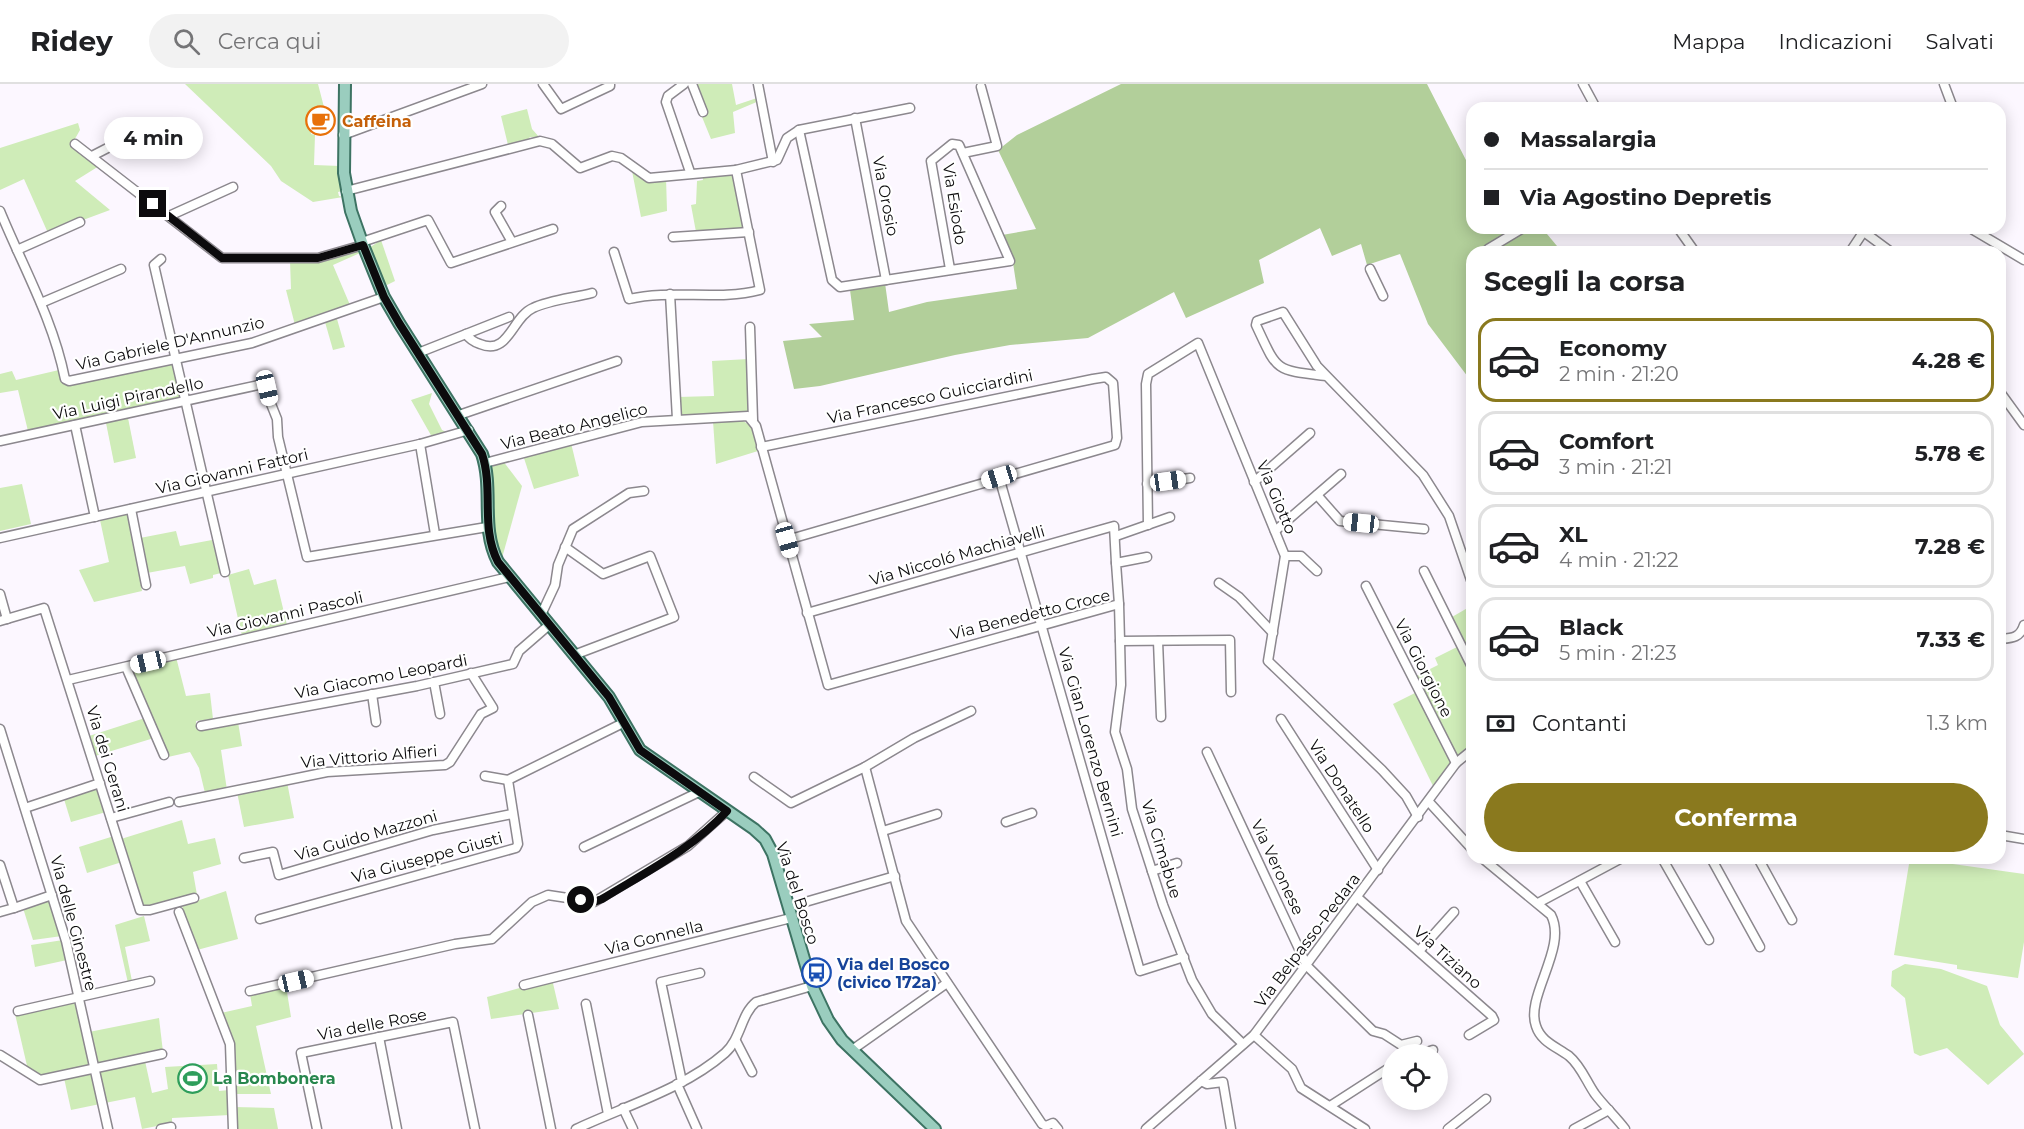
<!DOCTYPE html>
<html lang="it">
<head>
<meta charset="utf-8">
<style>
	:root { --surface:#fff; --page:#f2f2f2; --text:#202124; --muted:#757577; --line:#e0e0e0; --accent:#8a791e }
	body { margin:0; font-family:Montserrat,sans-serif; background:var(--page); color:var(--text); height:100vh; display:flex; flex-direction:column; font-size:22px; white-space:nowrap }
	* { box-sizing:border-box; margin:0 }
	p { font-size:20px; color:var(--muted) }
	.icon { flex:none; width:33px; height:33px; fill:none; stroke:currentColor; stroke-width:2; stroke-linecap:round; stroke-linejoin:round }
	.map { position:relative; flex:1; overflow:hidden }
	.sheet { position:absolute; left:1466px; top:162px; width:540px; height:618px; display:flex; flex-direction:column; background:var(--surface); border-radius:18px; box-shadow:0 3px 15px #0003 }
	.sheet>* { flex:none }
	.top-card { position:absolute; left:1466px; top:18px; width:540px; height:132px; border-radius:18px; box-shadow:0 3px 15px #0003; display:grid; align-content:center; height:132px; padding:0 18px; background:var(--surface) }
	.buttons { position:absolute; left:1382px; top:960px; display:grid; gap:12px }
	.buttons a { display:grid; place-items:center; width:66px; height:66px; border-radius:50%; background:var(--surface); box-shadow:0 3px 15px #0003; font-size:30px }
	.end { position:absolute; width:27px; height:27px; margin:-14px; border:8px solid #0c0b0d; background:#fff; box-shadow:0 0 0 3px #fff }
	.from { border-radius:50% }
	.bubble { position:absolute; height:42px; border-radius:21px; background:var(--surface); box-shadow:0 3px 15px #0003; font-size:20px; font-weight:700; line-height:42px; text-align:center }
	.car { position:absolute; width:18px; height:36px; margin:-18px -9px; border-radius:8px; box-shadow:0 0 4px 2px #0007; background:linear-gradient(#fff 24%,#345 0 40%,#fff 0 76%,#345 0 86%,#fff 0) }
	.top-card b { display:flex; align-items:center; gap:21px; height:57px; font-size:22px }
	.top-card b+b { border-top:2px solid var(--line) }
	.top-card i { width:15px; height:15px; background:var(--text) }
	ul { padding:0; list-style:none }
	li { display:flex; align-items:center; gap:18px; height:84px; margin:0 12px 9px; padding:0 6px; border:3px solid var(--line); border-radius:18px }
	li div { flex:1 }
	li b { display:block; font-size:22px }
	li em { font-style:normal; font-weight:700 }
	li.on { border-color:var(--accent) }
	li>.icon { width:54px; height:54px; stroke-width:1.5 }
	h2 { padding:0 18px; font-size:27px; line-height:72px }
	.pay { display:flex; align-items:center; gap:15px; height:66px; padding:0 18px; font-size:22px }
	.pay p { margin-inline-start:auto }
	.primary-button { display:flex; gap:12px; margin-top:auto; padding:12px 18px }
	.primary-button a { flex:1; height:69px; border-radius:36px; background:var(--accent); color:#fff; font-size:24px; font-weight:700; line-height:69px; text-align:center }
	header { display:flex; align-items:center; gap:36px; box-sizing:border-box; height:84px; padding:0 30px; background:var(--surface); border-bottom:2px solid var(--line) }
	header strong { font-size:28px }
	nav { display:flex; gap:33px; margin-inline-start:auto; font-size:21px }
	.search { width:420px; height:54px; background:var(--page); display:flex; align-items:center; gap:15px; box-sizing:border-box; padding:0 21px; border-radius:33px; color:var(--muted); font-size:22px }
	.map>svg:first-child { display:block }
</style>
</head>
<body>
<header>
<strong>Ridey</strong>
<div class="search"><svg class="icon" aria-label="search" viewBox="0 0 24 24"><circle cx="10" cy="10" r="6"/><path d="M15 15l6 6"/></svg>Cerca qui</div>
<nav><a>Mappa</a><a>Indicazioni</a><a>Salvati</a></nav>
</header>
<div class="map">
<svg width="2024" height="1045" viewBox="0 0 2024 1045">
	<rect width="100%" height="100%" fill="#fcf7ff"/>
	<!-- green -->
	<g fill="#cfecb8">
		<path d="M185 0H318L325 27 311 30V50L315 51 314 81 340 82 342 107 338 108 339 112 343 113 313 118 281 97 271 82Z"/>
		<path d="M695 0H732L736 21 757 14 759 17 733 28 735 49 711 55 702 33 706 31Z"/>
		<path d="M527 25 532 45 540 54 530 53 527 57 508 61 501 32Z"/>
		<path d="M78 39 80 46 72 60 99 82 75 97 110 126 48 149 24 95 0 106V64Z"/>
		<path d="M632 87 645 96 666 93 667 127 641 133Z"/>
		<path d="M702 90 733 92 745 144 696 148 691 121 696 120 697 97 703 96Z"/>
		<path d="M381 156 395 197 387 201 382 198 369 164Z"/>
		<path d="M359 167 360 169 333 181 350 221 295 241 286 206 291 205 290 177H318Z"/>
		<path d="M337 235 345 263 333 266 325 238Z"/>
		<path d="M749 275 750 329 681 332 678 313 714 312 712 277Z"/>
		<path d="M174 278 181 314 28 347 18 306 0 309V290L12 287 16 296 59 286 63 297Z"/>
		<path d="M432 309 429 320 442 346 446 348 432 353 411 316Z"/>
		<path d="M128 334 136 374 114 379 106 339Z"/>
		<path d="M740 335 751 342 758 367 716 380 713 337Z"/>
		<path d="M571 359 579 392 534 405 523 371Z"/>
		<path d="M503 377 522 402 502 474 493 449 492 383Z"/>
		<path d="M22 400 31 440 0 447V404Z"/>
		<path d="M128 429 142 507 94 518 79 486 109 478 100 436Z"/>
		<path d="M176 447 180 462 212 456 221 489 213 491V494L190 500 185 482 147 489 140 454Z"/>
		<path d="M249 485 254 501 276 495 287 541 242 552 228 491Z"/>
		<path d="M1471 522V574L1452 533Z"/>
		<path d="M1457 563 1472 593 1471 664 1458 673 1416 592 1438 581 1435 574Z"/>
		<path d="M176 573 186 612 210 609 213 635 196 637 197 645 238 638 242 662 221 666 227 706 205 709 199 684 190 668 168 673 131 585Z"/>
		<path d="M1415 609 1451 677V681L1434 704 1393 620Z"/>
		<path d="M145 634 154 654 95 672 89 652Z"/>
		<path d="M287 698 294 734 244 743 237 708Z"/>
		<path d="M99 703 106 728 71 738 64 715Z"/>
		<path d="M182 736 188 760 215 754 221 780 193 788 197 811 154 823H142L121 755Z"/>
		<path d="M114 752 122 778 87 789 79 763Z"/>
		<path d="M1910 774 2024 790V858L2018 894 1957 885V881L1894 871Z"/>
		<path d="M226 807 238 855 197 866 182 822Z"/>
		<path d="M51 814 62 852 33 856 23 824Z"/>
		<path d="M144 832 150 857 125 863 132 897 128 899 115 841Z"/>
		<path d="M63 856 67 876 35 883 31 861Z"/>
		<path d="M1905 880 1941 885 1987 902 2000 941 2024 970 1988 1001 1947 964 1920 972 1914 969 1905 914 1891 902 1892 887Z"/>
		<path d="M552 895 559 925 491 935 487 913Z"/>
		<path d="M286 902 291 933 256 942 271 1010H234L221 929 252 922 250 910Z"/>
		<path d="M77 916 91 983 39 994 28 986 15 930Z"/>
		<path d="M159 934 163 968 97 982 89 948Z"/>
		<path d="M145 977 152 1009 168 1005 165 983 217 980 219 1007 229 1006 230 1031 172 1034V1039L142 1045 135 1013 105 1019 98 987Z"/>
		<path d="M93 988 100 1020 71 1026 64 994Z"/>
		<path d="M234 1023 274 1024 278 1045H235Z"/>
	</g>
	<!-- forest -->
	<g fill="#b2cf9a">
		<path d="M1121 0H1427L1468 80H1471L1472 144H1516L1479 165 1480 168H1472L1471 297 1428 240 1400 170 1367 181 1361 160 1332 172 1320 144 1259 176 1264 199 1186 234 1174 208 1088 254 1010 261 955 271 820 302 794 305 783 257 822 253 809 240 854 236 850 206 885 199 889 228 927 218 1017 205 1013 179 1002 151 1036 145 998 66 1017 51Z"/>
		<path d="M1529 144H1542L1562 168H1492Z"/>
	</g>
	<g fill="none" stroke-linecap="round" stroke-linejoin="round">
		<defs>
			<g id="minor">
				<path d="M543 0 561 25 610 2V0"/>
				<path d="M684 0 668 12 666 18 690 88"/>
				<path d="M692 0 703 28"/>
				<path d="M758 0 773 78"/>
				<path d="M1583 0 1596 24"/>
				<path d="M1944 0 1953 24"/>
				<path d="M855 34 886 196"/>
				<path d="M799 46 832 196 840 203 1010 177 959 61 952 60 931 77 950 185"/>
				<path d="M343 51 482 0"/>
				<path d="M75 60 222 174H318L363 161"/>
				<path d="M963 69 997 62 981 3"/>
				<path d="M92 72 154 40"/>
				<path d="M346 107 540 57 552 60 580 84 612 72 621 74 649 94 736 86 777 76 787 54 799 46 910 24"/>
				<path d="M501 122 495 128 512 158"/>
				<path d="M0 127C23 183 53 235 65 295L69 297 252 259 384 213"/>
				<path d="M169 132 233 103"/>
				<path d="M1678 144 1695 168"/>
				<path d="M1970 144 2024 176"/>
				<path d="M1864 148 1891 168"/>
				<path d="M673 153 749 148"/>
				<path d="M362 158 428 136 451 179 553 145"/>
				<path d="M1488 165 1523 144"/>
				<path d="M17 166 80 138"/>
				<path d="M614 168 629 215C672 205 718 217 760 206L736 86"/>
				<path d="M1850 168 1866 144"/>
				<path d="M161 175 154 181 225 488"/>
				<path d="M1370 185 1383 212"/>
				<path d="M670 210 677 335"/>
				<path d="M41 219 121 185"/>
				<path d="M750 243 753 336"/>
				<path d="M466 250C470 256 474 258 480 260 509 272 512 233 533 224 550 216 573 214 592 209"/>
				<path d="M418 269 509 233"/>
				<path d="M1326 292C1274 286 1278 288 1256 241L1257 237 1283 228 1317 282 1423 391 1449 432 1472 499"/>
				<path d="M2000 308 2024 341"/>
				<path d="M459 331 617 277"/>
				<path d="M75 341 95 433"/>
				<path d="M0 357 263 300 277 335 278 353 307 473 487 443"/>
				<path d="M420 360 435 450"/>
				<path d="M761 363 1093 295 1106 293 1113 299 1117 354 1115 361 787 456"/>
				<path d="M485 379 642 338 748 332 756 342 828 601 1119 520 1120 557 1230 556 1231 608"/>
				<path d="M999 393 1140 887 1184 873"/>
				<path d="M1254 398 1310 349"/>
				<path d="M1147 400 1190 394"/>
				<path d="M1317 411 1340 437 1424 445"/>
				<path d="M131 425 146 501"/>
				<path d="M1148 441 1146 300 1148 290 1198 259 1285 472 1268 577 1382 686 1406 712 1418 733"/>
				<path d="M1275 447 1341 390"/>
				<path d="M1116 452 1170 433"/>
				<path d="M0 454 420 360 469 346"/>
				<path d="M565 463 603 490 650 472 674 533 574 571"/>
				<path d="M1285 472H1301L1317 487"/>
				<path d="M1424 487 1472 583"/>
				<path d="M1219 499 1239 513 1273 549"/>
				<path d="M1366 502 1456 679"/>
				<path d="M0 510 7 535"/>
				<path d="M1119 520 1116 479 1147 473"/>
				<path d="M807 529 1114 442 1116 479"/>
				<path d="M541 531 555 501 558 481 573 445 629 409 644 407"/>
				<path d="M0 537 44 524 140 826H150L194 814"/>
				<path d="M2000 555C2012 554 2020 554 2024 541"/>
				<path d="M1120 557 1121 601 1115 648 1127 685 1132 725 1163 821 1192 896 1212 930 1243 960"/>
				<path d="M1158 557 1161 633"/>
				<path d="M126 583 164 671"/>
				<path d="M68 596 509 493"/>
				<path d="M434 598 440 630"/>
				<path d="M372 610 376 638"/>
				<path d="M1281 635 1378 786"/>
				<path d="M201 642 417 602 513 580 519 567 549 541"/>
				<path d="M0 645 66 857 108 1045"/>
				<path d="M1207 668 1307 882 1373 947 1384 950 1401 961 1417 957"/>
				<path d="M865 683 914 654 971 627"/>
				<path d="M485 692 508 696"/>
				<path d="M754 693 791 719 865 683 906 837 1042 1040 1046 1042 1053 1039 1058 1045"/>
				<path d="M179 718 327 688 445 681 450 678 481 630 493 624 471 589"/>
				<path d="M1429 718 1472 765"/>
				<path d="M25 724 100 699"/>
				<path d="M111 734 169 718"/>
				<path d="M1006 738 1032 729"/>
				<path d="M883 747 937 730"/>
				<path d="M2000 751 2024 755"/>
				<path d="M584 763 699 708"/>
				<path d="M244 774 273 768 279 791 433 746 512 730"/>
				<path d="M1482 774 1551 831C1568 864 1525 912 1536 942 1541 958 1557 963 1569 972 1581 982 1586 997 1595 1010 1604 1022 1616 1033 1625 1045"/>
				<path d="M1662 774 1709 856"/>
				<path d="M1711 774 1760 863"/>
				<path d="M1758 774 1792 836"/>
				<path d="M0 781 14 824 52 811"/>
				<path d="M1152 787 1177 779"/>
				<path d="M1580 797 1615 858"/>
				<path d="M1358 814 1492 932 1494 936 1469 951"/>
				<path d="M1538 819 1622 774"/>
				<path d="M788 823 895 792"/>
				<path d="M0 828 14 824"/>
				<path d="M179 828 230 960 233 1045"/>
				<path d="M260 835 516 764 518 760 508 696 623 639"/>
				<path d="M1419 867 1454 828"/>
				<path d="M524 901 791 834"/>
				<path d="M250 907 455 860 492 855 532 818 548 811 594 818 688 762 727 727"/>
				<path d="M586 920 608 1030"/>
				<path d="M18 927 150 897"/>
				<path d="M528 931 551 1045"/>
				<path d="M1254 951 1292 985 1301 1004 1365 1045"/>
				<path d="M379 953 397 1045"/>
				<path d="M736 957 752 988"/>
				<path d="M852 966 947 899"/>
				<path d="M1421 970 1433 966"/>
				<path d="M0 971 40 996 162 970"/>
				<path d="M1201 997 1207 1000 1223 998 1231 1045"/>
				<path d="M682 998 661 898 700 889"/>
				<path d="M677 1000 697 1045"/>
				<path d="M1330 1022 1392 982"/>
				<path d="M623 1024 633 1045"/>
				<path d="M161 1045 171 1043"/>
				<path d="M317 1045 301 969 453 938 475 1045"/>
				<path d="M576 1045C625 1022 684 1005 725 969 741 955 741 930 756 918L812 902"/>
				<path d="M1146 1045 1254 951 1456 679 1472 666"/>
				<path d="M1448 1045 1486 1015"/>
				<path d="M1574 1045 1609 1026"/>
			</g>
			<path id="major" d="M345 0 344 89 351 127 363 161 384 213 399 239 482 370C494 406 480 443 498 478L609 613 640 666 754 745 765 755 773 770 812 902 828 936 842 956 935 1045"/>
		</defs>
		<!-- minor casing -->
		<use href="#minor" stroke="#8c888e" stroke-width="11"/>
		<!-- major casing -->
		<use href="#major" stroke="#3d7363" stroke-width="14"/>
		<!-- minor -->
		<use href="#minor" stroke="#fff" stroke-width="8"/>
		<!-- major -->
		<use href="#major" stroke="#9acdbe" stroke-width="10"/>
	</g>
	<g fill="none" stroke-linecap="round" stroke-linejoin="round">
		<!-- route -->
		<path stroke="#0c0b0d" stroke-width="8" d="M153 120 222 174H318L363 161 384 213 399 239 482 370C494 406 480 443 498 478L609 613 640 666 727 727C692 765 646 788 602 815L594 818 581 816"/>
	</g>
	<!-- icons -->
	<defs>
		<symbol id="cafe-ring" viewBox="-11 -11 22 22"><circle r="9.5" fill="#fff" stroke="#e8710a" stroke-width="1.5"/><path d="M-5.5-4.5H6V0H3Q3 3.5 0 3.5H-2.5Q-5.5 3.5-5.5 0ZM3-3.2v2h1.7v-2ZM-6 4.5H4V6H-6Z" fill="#e8710a"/></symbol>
		<symbol id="bus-ring" viewBox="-11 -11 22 22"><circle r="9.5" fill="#fff" stroke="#1a4fb4" stroke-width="1.5"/><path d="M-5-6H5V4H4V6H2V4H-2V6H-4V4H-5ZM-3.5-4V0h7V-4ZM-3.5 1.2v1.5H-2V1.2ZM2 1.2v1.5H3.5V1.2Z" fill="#1a4fb4"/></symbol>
		<symbol id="stadium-ring" viewBox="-11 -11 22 22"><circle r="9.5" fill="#fff" stroke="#2e9e5b" stroke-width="1.5"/><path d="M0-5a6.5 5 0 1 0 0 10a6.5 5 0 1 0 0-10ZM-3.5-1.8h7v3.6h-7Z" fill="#2e9e5b"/></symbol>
	</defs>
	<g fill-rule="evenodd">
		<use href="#cafe-ring" x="304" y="20" width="33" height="33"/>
		<use href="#bus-ring" x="800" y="872" width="33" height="33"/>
		<use href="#stadium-ring" x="176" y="978" width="33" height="33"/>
	</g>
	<g text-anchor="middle" stroke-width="4.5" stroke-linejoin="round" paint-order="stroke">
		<!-- food labels -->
		<g font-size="16" font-weight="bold" fill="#c56008" stroke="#fff" text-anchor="start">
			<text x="342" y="43">Caffeina</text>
		</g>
		<!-- street labels -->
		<g font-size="16" fill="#0c0b0d" stroke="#fff">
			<text transform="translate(886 112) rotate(79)" y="6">Via Orosio</text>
			<text transform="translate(955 120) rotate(81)" y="6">Via Esiodo</text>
			<text transform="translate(170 259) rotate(-13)" y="6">Via Gabriele D'Annunzio</text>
			<text transform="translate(930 312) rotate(-12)" y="6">Via Francesco Guicciardini</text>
			<text transform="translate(128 314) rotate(-12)" y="6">Via Luigi Pirandello</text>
			<text transform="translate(574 342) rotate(-14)" y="6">Via Beato Angelico</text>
			<text transform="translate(232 387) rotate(-13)" y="6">Via Giovanni Fattori</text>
			<text transform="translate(1277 413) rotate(67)" y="6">Via Giotto</text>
			<text transform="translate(957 471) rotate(-16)" y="6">Via Niccoló Machiavelli</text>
			<text transform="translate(285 530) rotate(-13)" y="6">Via Giovanni Pascoli</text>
			<text transform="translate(1030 530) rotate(-14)" y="6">Via Benedetto Croce</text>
			<text transform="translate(1424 584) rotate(63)" y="6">Via Giorgione</text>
			<text transform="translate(381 592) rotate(-11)" y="6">Via Giacomo Leopardi</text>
			<text transform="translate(1091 658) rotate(74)" y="6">Via Gian Lorenzo Bernini</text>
			<text transform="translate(369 672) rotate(-5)" y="6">Via Vittorio Alfieri</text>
			<text transform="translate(108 675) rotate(73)" y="6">Via dei Gerani</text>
			<text transform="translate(1342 702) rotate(57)" y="6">Via Donatello</text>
			<text transform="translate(366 751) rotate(-16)" y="6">Via Guido Mazzoni</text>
			<text transform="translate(1162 765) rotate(73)" y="6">Via Cimabue</text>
			<text transform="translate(427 773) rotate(-15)" y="6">Via Giuseppe Giusti</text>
			<text transform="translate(1278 783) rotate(65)" y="6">Via Veronese</text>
			<text transform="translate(798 809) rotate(72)" y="6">Via del Bosco</text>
			<text transform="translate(74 839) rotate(75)" y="6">Via delle Ginestre</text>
			<text transform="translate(654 853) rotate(-14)" y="6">Via Gonnella</text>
			<text transform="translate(1307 856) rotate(-53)" y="6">Via Belpasso-Pedara</text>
			<text transform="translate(1448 873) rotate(42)" y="6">Via Tiziano</text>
			<text transform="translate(372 940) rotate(-11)" y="6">Via delle Rose</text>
		</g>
		<!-- transit labels -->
		<g font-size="16" font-weight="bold" fill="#164399" stroke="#fff" text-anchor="start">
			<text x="837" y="886">Via del Bosco<tspan x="837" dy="18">(civico 172a)</tspan></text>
		</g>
		<!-- leisure labels -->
		<g font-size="16" font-weight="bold" fill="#27864d" stroke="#fff" text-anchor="start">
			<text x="213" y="1000">La Bombonera</text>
		</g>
	</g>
</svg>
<div class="buttons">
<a><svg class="icon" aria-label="locate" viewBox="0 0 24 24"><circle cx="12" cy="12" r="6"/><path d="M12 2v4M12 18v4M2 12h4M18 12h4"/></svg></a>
</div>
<i class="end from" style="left:581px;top:816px"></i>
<i class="end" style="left:153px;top:120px"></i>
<div class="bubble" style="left:104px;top:33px;width:99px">4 min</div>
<i class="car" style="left:267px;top:304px;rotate:167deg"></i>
<i class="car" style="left:999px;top:393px;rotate:253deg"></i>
<i class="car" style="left:1168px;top:397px;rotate:82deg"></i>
<i class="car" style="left:1361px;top:439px;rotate:276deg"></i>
<i class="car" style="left:787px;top:456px;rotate:164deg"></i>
<i class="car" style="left:148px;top:578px;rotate:257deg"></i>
<i class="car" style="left:296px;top:897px;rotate:77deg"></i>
<div class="top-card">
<b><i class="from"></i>Massalargia</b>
<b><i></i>Via Agostino Depretis</b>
</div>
<section class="sheet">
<h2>Scegli la corsa</h2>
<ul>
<li class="on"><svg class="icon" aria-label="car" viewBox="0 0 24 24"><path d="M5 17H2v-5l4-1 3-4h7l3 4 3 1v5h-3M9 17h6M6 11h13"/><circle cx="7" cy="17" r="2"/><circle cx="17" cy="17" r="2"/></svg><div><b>Economy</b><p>2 min · 21:20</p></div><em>4.28 €</em></li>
<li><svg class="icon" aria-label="car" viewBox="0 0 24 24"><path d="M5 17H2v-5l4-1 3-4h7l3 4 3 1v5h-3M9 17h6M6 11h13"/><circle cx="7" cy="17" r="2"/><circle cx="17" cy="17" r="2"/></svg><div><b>Comfort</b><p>3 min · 21:21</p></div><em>5.78 €</em></li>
<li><svg class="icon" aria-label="car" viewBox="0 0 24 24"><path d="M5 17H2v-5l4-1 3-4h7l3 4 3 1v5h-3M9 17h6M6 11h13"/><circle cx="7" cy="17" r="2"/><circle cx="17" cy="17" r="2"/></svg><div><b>XL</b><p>4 min · 21:22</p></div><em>7.28 €</em></li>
<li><svg class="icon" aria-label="car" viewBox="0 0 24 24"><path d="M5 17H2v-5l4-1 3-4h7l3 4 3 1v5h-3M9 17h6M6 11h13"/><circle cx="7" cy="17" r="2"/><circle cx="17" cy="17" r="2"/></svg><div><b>Black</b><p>5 min · 21:23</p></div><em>7.33 €</em></li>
</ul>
<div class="pay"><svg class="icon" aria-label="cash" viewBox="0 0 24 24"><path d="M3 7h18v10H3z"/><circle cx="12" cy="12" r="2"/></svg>Contanti<p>1.3 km</p></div>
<div class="primary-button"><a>Conferma</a></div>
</section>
</div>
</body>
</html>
